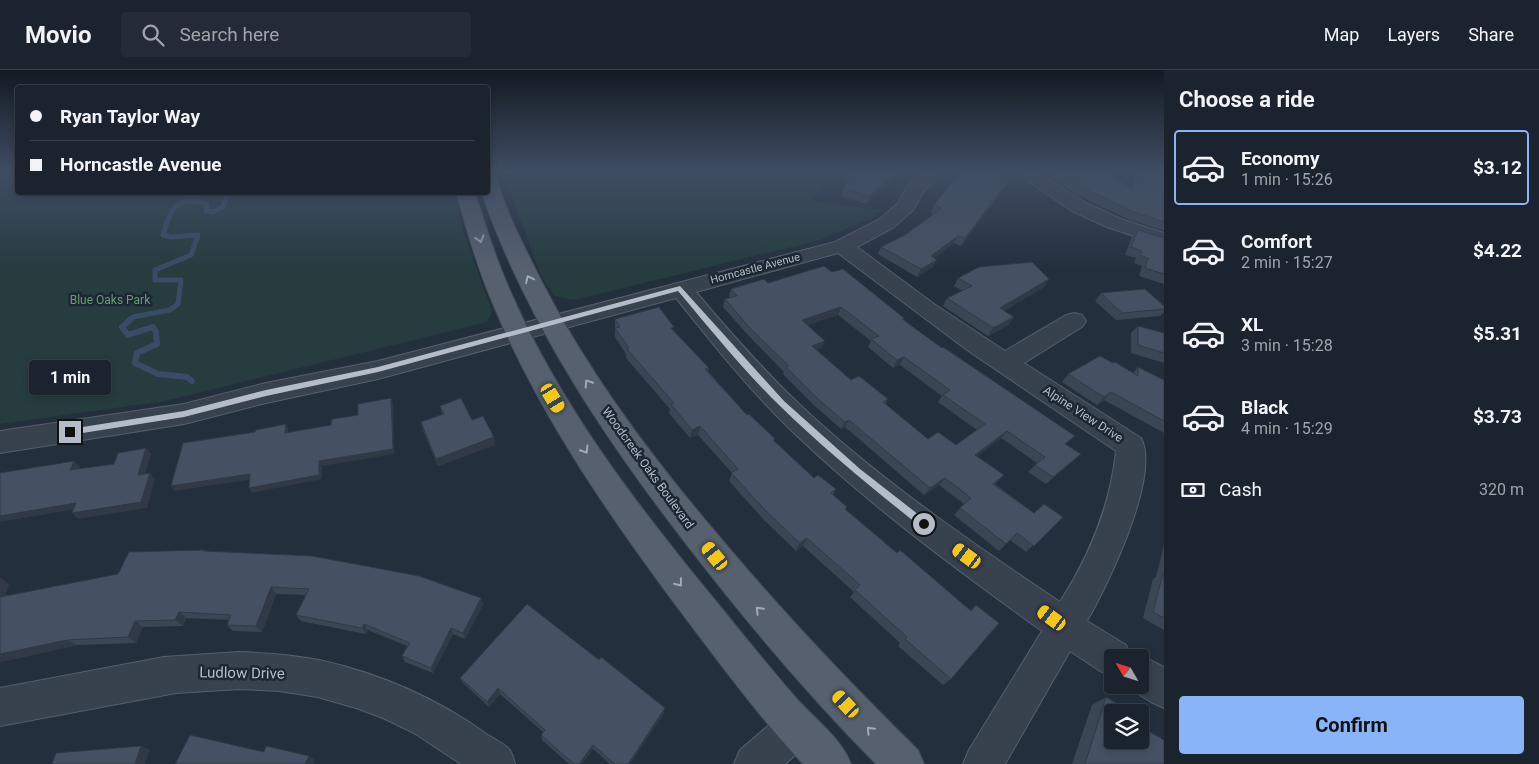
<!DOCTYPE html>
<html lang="en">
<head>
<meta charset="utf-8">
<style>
	:root { --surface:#1b232e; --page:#242b36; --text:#f1f3f6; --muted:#a0a4aa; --line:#39404a; --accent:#8ab4f8 }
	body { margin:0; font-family:Roboto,sans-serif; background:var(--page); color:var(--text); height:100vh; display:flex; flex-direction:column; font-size:19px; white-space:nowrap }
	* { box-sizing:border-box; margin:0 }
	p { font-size:16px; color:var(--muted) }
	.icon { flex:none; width:28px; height:28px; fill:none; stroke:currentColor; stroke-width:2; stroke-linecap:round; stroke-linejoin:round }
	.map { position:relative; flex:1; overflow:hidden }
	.drawer { display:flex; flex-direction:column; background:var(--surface); width:375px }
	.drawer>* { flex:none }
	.banner { position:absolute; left:15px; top:15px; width:475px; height:110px; border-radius:5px; box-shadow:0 2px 8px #0003,0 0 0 1px var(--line); display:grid; align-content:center; height:110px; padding:0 15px; background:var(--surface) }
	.needle { width:32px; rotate:309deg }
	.fabs { position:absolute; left:1104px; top:579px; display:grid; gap:10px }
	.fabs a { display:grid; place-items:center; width:45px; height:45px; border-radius:5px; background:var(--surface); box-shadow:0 2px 8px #0003,0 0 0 1px var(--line); font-size:25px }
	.end { position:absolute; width:22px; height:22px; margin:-11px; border:6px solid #b4bcc9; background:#111; box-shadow:0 0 0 2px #111 }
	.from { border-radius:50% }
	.bubble { position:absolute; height:35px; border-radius:5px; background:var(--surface); box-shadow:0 2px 8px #0003,0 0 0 1px var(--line); font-size:16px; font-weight:700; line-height:35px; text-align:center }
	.car { position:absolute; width:15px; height:30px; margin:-15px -8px; border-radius:6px; box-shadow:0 0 4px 1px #0007; background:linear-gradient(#f5c518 24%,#345 0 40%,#f5c518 0 76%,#345 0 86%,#f5c518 0) }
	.banner b { display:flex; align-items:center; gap:18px; height:48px; font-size:19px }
	.banner b+b { border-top:1px solid var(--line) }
	.banner i { width:12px; height:12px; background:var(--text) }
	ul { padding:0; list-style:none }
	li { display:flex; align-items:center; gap:15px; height:75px; margin:0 10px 8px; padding:0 5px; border:2px solid transparent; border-radius:5px }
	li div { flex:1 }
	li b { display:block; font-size:19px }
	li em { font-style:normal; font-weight:700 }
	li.on { border-color:var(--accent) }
	li>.icon { width:45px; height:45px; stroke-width:1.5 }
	h2 { padding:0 15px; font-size:22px; line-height:60px }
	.pay { display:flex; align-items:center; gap:12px; height:55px; padding:0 15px; font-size:19px }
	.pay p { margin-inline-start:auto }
	.cta { display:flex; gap:10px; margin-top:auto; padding:10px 15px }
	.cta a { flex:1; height:58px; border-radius:5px; background:var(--accent); color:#111; font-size:20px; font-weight:700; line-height:58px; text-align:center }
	header { display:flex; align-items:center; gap:30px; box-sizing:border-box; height:70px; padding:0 25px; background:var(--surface); border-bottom:1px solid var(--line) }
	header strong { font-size:24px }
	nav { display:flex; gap:28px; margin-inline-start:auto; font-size:18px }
	.search { width:350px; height:45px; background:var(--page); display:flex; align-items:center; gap:12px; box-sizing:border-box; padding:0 18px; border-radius:5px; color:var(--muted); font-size:19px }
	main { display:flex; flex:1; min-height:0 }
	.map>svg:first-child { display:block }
</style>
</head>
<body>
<header>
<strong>Movio</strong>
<div class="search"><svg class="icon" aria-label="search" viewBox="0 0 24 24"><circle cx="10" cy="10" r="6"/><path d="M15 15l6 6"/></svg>Search here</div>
<nav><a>Map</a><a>Layers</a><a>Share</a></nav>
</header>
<main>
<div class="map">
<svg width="1164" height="694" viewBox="0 0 1164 694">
	<rect width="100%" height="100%" fill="#242f3e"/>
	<!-- green -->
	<g fill="#263c3f">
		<path d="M0 102H17L18 122 456 123 463 161 492 241 487 252 165 331 0 354Z"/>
		<path d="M503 102H832L810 131 882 140 872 147 820 170 574 230 554 226 541 206Z"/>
	</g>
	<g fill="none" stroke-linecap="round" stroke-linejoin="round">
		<!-- stream-far1 -->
		<path stroke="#394c67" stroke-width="5" d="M130 250 133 247 170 240 178 234 181 210H155V200L191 185 198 165 171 167 163 165C171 138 176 125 207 134L206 141 213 142 223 137 228 122"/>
		<!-- stream -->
		<path stroke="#394c67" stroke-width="6" d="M131 249 122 257 128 265 153 257 156 262 157 274 137 283 135 293 158 304 187 307 192 311"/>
		<defs>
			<g id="minor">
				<path d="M923 102H943L923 122 913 140 894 157 857 177 934 234 1005 281 1066 245 1074 243 1082 245 1086 251 1082 257 1024 293 1141 368C1161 405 1108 515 1087 551L1126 575 1131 588H1112V606L1100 601 1070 581 1005 694H963L969 680 1042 561C956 499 869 435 793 362 750 321 713 274 676 228L378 309 266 333 184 354 0 383V361L184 334 266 313 378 291 835 172 880 149 898 133 908 115ZM838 183 967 280 1116 381C1110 437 1090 485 1060 532 975 475 889 416 813 347 771 309 733 266 696 222Z"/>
				<path d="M1017 102H1038L1086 133 1121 149 1164 163V176L1107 157 1072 141 1020 106Z"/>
				<path d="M239 582C266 583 292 585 319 590 379 603 438 629 488 665 494 669 505 674 510 680 512 684 514 690 515 694H461L414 663 383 648 356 638 318 627 279 621 239 619 176 623 0 656V618L164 587Z"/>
				<path d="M1140 585 1164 597V638L1151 632 1127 617 1126 615H1140V588H1135Z"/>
				<path d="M796 638 810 644 816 658 810 672 785 694H734L740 680 782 644Z"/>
			</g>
			<g id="major">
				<path d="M488 104 495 106 497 110C508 147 526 180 543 214 589 303 648 382 712 458 777 536 846 609 918 680L924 694H876C809 626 748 554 690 479 609 374 532 261 486 135L482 122H488Z"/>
				<path d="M456 122H475C486 157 497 192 512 225 563 340 640 439 719 535 744 566 770 598 796 628 815 649 841 668 851 694H803C761 649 724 599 687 550 611 449 538 344 490 227 476 193 466 158 456 122Z"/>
			</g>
		</defs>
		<!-- minor casing -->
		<use href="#minor" stroke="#565f6c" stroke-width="2"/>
		<!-- major casing -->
		<use href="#major" stroke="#414a57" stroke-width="2"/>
		<!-- minor -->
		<use href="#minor" fill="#38414e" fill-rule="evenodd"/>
		<!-- major -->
		<use href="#major" fill="#56606e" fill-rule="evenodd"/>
	</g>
	<!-- wall -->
	<g fill="#3b4654" fill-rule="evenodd">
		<path d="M844 102H901L866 134 841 126 843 119 849 110 842 108Z"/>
		<path d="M1046 102H1106L1131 118 1137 102H1164V161L1128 149 1077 125Z"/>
		<path d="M1006 116 961 176 954 173 934 188 933 197 917 207 878 184 881 177 905 165 934 144 931 143 934 135Z"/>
		<path d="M1138 160 1164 168V214L1139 206 1142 196 1134 193 1136 188 1125 185 1132 167Z"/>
		<path d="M832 202 904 248 903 249 1067 375 1081 384 1073 391 1046 414 1028 402 1037 393 1001 368 977 386 1004 405 995 414 1034 443 1063 447 1026 482 1010 470 999 481 954 445 960 438 964 434 939 415 924 425 845 357 841 359 815 336 783 304 784 302 747 264 723 237 725 229 730 228 729 226 731 219ZM838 245 871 271 868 277 893 298 900 295 942 326 938 332 977 360 956 375 928 369 885 334 888 329 851 310 817 280 822 278 807 255Z"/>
		<path d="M958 208 1049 209 1044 217 1004 241 1009 255 988 266 943 236 947 228 962 221 954 216Z"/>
		<path d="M1101 223 1164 236V242L1160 246 1116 250 1095 231Z"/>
		<path d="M615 249 673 261 709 298 708 301 747 345 775 369 774 371 814 408 836 419 833 425 846 440 897 483 971 540 976 535 951 609 943 615 898 576 900 573 850 527 854 522 803 476 796 481 764 450 729 411 732 403 698 365 690 368 669 343 670 339 626 288V284L615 267Z"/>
		<path d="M1138 256 1164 263V293L1131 283V263Z"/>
		<path d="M1113 293 1133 303 1138 297 1164 310V363L1104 330 1097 335 1062 312 1068 304Z"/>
		<path d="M440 336 495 375 438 396 423 360 421 352 442 344Z"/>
		<path d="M1164 475V560L1143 548 1153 509 1156 507Z"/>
		<path d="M204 480 206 481 481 528 483 535 465 569 453 564 433 603 405 592 402 586 407 576 368 560 366 564 301 551 296 545 306 525 276 524 262 562 233 561 227 555 229 550 186 548 183 556 143 557 136 573 77 575 1 592 0 591V508L9 514 5 526 118 504Z"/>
		<path d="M460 608 664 643 630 694H610L593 679 582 694H569L542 670 541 665 543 662 500 624 489 637 463 613Z"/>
		<path d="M1106 627 1112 642 1164 694H1072L1092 635Z"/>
	</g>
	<!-- shaded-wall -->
	<g fill="#303945">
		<path d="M896 102H901L866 134 869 126Z"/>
		<path d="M1010 109 1006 116 961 176 965 168Z"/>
		<path d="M958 166 954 173 927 194 931 186Z"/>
		<path d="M937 190 933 197 917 207 921 199Z"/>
		<path d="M1049 209 1044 217 996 246 1000 238Z"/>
		<path d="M841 237 838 245 799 257 802 250Z"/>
		<path d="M1014 247 1009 255 988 266 993 258Z"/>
		<path d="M825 271 822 278 809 283 812 276Z"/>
		<path d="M904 287 900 295 893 298 897 290Z"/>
		<path d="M1111 322 1104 330 1097 335 1104 327Z"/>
		<path d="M391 328 393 333 394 384 322 396V409L252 423 249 418Z"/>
		<path d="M849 350 845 357 841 359 845 352Z"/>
		<path d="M286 354 288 359V368L285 363Z"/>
		<path d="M700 356 698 365 690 368 692 360Z"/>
		<path d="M1007 361 1001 368 969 392 975 385Z"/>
		<path d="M494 367 495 375 438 396 436 389Z"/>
		<path d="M146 378 151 384 143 411 138 405Z"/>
		<path d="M1081 384 1073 391 1046 414 1053 407Z"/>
		<path d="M74 391 80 396 76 406 70 400Z"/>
		<path d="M150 403 155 409 147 438 78 449 72 443Z"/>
		<path d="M250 404 254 409 175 421 171 416Z"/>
		<path d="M945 408 939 415 924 425 930 418Z"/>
		<path d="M76 433 82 438 0 452V446Z"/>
		<path d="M807 468 803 476 796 481 800 473Z"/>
		<path d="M0 508 9 514 2 535 0 534Z"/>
		<path d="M271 517 276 524 262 562 256 556Z"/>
		<path d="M481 528 483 535 465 569 463 563Z"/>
		<path d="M179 542 186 548 183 556 175 550Z"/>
		<path d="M135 551 143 557 136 573 128 567Z"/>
		<path d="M364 554 368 560 366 564 362 558Z"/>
		<path d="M451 558 453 564 433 603 431 598Z"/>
		<path d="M67 570 77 575 1 592 0 591V584Z"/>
		<path d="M498 618 500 624 489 637 487 632Z"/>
		<path d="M665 638 664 643 630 694H628Z"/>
		<path d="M593 675V679L582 694H579Z"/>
		<path d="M141 676 150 680 145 694H135Z"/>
		<path d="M309 686 315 690 313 694H305Z"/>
	</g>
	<!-- building -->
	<g fill="#455162" stroke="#303945" fill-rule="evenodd">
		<path d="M848 102H896L869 126 843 119 853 103Z"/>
		<path d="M967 102H996L1010 109 965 168 958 166 931 186 937 190 921 199 881 177 905 165 942 138 934 135 957 106Z"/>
		<path d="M1060 102H1106L1132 119 1139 102H1164V152L1134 142 1081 117Z"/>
		<path d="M1138 160 1164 168V204L1145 198 1148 188 1140 185 1142 181 1131 177Z"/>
		<path d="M1032 192 1049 209 1000 238 1014 247 993 258 947 228 972 216 958 208 979 197Z"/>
		<path d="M824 196 832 202 843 199 904 248 902 249 942 278 943 277 1075 366 1065 374 1081 384 1053 407 1035 395 1045 387 1007 361 975 385 1004 405 993 414 1034 443 1044 434 1063 447 1034 476 1017 463 1006 474 960 438 971 428 945 408 930 418 849 350 845 352 818 329 786 297 789 296 749 257 725 229 737 226 731 219 764 209 768 213ZM841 237 879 266 871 269 897 290 904 287 950 320 943 325 985 354 956 375 938 362 928 369 883 332 888 329 859 306 851 310 812 276 825 271 802 250Z"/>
		<path d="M1145 219 1164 236V239L1122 243 1101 223Z"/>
		<path d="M659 237 674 257 671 258 709 298 705 299 715 310 747 345 749 344 775 369 773 370 814 408 818 405 836 419 831 423 847 437 845 439 897 483 900 480 971 541 976 535 999 553 951 609 905 569 907 567 855 520 860 515 807 468 800 473 767 442 731 403 738 399 700 356 692 360 671 334 674 333 627 279 629 278 615 258 620 257 615 249Z"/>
		<path d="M1138 256 1164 263V283L1138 275Z"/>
		<path d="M1100 286 1113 293 1115 292 1138 306V297L1164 310V351L1111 322 1104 327 1068 304Z"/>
		<path d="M391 328 393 379 319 391V405L249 418 250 404 171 416 183 373 255 362 256 360 286 354 285 363 331 355 332 349 358 345V334Z"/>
		<path d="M461 328 472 350 483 346 494 367 436 389 421 352 444 344 440 336Z"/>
		<path d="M146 378 138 405 150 403 141 432 72 443 76 433 0 446V403L74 391 70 400 114 394 118 383Z"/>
		<path d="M204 480V481L312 486 419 506 481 528 463 563 451 558 431 598 402 586 410 573 364 554 362 558 296 545 309 519 271 517 256 556 227 555 231 545 179 542 175 550 135 551 128 567 67 570 0 584V527L118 504 129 482Z"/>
		<path d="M1163 503 1164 504V548L1153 542Z"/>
		<path d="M527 534 599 590 601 587 665 638 628 694H615L593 675 579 694H574L541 665 545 660 498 618 487 632 460 608Z"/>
		<path d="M1106 627 1131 642H1112V670H1140V656L1164 670V694H1085Z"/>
		<path d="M190 665 264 682 266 676 309 686 305 694H175Z"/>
		<path d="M141 676 135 694H52L56 683Z"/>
	</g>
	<!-- one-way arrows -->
	<defs><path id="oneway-chevron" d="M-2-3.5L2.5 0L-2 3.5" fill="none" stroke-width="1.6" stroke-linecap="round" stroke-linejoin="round" transform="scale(1.25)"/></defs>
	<g stroke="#a1aab7">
		<use href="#oneway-chevron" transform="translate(480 169) rotate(73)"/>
		<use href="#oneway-chevron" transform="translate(529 209) rotate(-115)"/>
		<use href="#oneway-chevron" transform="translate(588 313) rotate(-123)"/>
		<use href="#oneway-chevron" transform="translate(585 380) rotate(58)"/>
		<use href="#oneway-chevron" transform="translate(679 513) rotate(52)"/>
		<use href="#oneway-chevron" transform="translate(759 540) rotate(-133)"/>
		<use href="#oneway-chevron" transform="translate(870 660) rotate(-133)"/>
	</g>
	<!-- sky -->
	<linearGradient id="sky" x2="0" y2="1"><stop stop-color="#141a22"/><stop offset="0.51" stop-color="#3f4d63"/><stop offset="1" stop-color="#3f4d63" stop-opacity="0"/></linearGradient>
	<rect width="1164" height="199" fill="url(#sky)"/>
	<!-- route -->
	<path fill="#b4bcc9" d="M680 216 784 331 860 399 928 452V457H921C872 418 824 379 779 335 743 300 711 260 678 221L378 302 266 326 184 347 70 365 65 362 70 359 184 341 266 320 378 297Z"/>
	<g text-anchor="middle" stroke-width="5" stroke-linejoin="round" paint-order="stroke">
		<!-- far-street labels -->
		<g font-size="11" fill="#b4bcc9" stroke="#1d2633">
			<text transform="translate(755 198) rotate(-15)" y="4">Horncastle Avenue</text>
		</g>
		<!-- park labels -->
		<g font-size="12" fill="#6b9a76" stroke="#1d2633">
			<text x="110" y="234">Blue Oaks Park</text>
		</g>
		<!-- street labels -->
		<g font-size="12" fill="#b4bcc9" stroke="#1d2633">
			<text transform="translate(1083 344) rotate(33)" y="4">Alpine View Drive</text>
			<text transform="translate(648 398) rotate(54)" y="4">Woodcreek Oaks Boulevard</text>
		</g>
		<!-- near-street labels -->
		<g font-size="15" fill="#b4bcc9" stroke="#1d2633">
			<text transform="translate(242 603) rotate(1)" y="5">Ludlow Drive</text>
		</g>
	</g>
</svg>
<div class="fabs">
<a><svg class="needle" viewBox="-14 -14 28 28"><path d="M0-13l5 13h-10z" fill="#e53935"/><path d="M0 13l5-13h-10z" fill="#a0a4aa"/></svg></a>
<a><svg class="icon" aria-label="layers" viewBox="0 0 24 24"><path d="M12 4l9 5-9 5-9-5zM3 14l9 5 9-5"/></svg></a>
</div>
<i class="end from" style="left:924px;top:454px"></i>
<i class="end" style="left:70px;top:362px"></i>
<div class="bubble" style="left:29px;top:290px;width:82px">1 min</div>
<i class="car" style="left:553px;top:328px;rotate:149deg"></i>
<i class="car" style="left:715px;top:486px;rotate:321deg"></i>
<i class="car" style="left:967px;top:486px;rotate:306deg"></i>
<i class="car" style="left:1052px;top:548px;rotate:306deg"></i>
<i class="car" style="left:846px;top:634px;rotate:317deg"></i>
<div class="banner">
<b><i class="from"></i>Ryan Taylor Way</b>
<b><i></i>Horncastle Avenue</b>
</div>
</div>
<section class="drawer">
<h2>Choose a ride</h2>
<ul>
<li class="on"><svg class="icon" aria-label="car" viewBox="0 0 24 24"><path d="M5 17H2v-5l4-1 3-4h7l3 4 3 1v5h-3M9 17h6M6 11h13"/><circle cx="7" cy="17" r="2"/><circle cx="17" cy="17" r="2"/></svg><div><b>Economy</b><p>1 min · 15:26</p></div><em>$3.12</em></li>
<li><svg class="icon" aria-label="car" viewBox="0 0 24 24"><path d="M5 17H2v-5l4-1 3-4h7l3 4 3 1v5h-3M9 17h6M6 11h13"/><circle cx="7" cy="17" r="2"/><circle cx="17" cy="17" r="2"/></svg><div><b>Comfort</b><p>2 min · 15:27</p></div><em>$4.22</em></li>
<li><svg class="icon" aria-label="car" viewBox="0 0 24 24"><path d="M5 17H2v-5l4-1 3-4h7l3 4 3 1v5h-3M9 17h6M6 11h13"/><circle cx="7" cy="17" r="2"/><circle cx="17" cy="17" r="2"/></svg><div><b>XL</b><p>3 min · 15:28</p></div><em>$5.31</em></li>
<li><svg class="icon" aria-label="car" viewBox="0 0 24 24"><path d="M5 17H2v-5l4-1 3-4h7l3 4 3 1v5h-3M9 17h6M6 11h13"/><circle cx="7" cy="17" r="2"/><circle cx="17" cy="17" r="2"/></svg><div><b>Black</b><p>4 min · 15:29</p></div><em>$3.73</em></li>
</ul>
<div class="pay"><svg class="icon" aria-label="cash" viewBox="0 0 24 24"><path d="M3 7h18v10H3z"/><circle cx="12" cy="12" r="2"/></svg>Cash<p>320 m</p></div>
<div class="cta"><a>Confirm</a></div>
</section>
</main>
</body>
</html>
